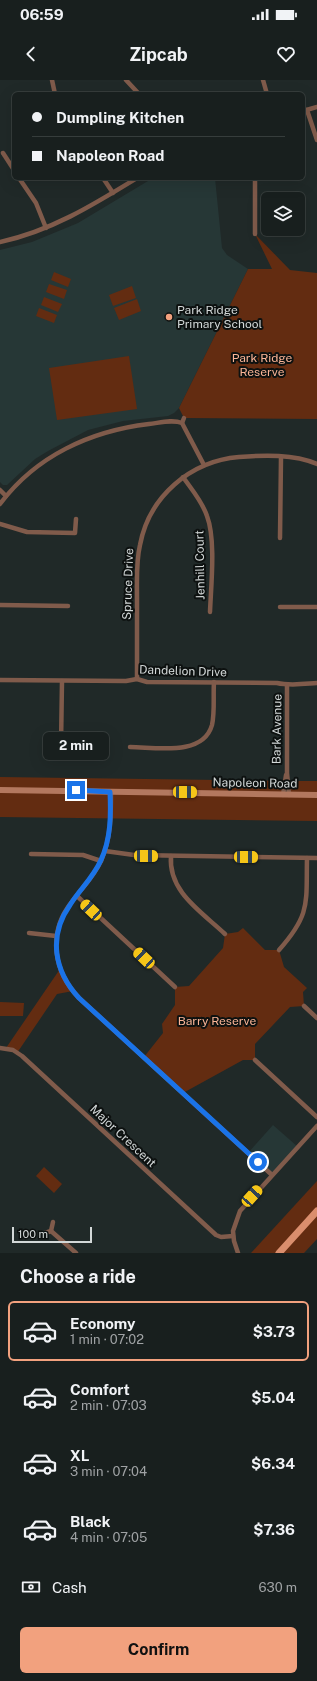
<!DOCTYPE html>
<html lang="en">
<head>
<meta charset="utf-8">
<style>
	:root { --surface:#181f1e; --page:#252c2b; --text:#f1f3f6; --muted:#9fa2a4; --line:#363d3c; --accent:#f2a17e }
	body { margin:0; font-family:"Public Sans",sans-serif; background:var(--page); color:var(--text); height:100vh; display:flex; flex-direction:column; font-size:15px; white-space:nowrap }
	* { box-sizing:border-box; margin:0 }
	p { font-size:13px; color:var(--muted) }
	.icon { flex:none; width:22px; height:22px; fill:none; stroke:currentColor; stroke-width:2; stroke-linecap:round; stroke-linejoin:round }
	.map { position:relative; height:1173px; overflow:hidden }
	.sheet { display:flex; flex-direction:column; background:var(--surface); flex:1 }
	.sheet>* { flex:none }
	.banner { position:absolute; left:12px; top:12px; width:293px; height:88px; border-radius:6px; box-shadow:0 4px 16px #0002,0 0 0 1px var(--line); display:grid; align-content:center; height:88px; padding:0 20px; background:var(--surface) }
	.buttons { position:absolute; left:261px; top:112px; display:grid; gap:8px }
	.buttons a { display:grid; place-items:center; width:44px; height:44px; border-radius:6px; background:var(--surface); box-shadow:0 4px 16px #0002,0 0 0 1px var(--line); font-size:20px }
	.scale { position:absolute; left:12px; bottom:10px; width:80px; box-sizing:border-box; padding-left:4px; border:2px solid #d3d8d8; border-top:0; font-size:11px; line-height:14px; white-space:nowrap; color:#d3d8d8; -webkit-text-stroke:3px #0d1110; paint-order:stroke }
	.end { position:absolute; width:18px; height:18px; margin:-9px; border:5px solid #1a73e8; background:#fff; box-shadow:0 0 0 2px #fff }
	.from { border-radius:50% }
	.bubble { position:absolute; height:28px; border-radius:6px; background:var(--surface); box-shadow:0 4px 16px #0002,0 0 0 1px var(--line); font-size:13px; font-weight:700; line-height:28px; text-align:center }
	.car { position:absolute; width:12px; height:24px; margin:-12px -6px; border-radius:5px; box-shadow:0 0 3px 1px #0007; background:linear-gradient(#f5c518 24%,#345 0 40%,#f5c518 0 76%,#345 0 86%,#f5c518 0) }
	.banner b { display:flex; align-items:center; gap:14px; height:38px; font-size:15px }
	.banner b+b { border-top:1px solid var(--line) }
	.banner i { width:10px; height:10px; background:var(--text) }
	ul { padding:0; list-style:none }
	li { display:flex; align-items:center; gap:12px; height:60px; margin:0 8px 6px; padding:0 12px; border:2px solid transparent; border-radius:6px }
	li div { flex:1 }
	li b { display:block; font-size:15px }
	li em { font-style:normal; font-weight:700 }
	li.selected { border-color:var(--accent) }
	li>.icon { width:36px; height:36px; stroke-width:1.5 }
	h2 { padding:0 20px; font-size:18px; line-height:48px }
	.pay { display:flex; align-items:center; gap:10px; height:44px; padding:0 20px; font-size:15px }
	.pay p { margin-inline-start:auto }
	.button { display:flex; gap:8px; margin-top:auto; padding:8px 20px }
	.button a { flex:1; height:46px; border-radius:6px; background:var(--accent); color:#111; font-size:16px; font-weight:700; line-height:46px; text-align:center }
	.status { display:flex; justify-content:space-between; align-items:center; height:28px; padding:0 20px; background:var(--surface); direction:ltr }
	.status svg { height:11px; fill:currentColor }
	header { display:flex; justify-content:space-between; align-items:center; height:52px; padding:0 20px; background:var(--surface); font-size:18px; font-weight:700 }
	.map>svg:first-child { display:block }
</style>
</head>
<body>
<div class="status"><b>06:59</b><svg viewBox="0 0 49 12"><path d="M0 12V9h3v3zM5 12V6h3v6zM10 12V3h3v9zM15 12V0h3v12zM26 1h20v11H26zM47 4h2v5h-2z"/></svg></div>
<header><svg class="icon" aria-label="back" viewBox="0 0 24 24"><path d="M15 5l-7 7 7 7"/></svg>Zipcab<svg class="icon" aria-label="heart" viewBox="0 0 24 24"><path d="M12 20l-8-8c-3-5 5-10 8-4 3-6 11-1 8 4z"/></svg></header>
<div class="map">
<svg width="317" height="1173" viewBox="0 0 317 1173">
	<rect width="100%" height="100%" fill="#202928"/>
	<!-- built -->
	<g fill="#263736">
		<path d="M153 98H215L222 168 227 175 248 189 179 328 174 333 168 336 123 341 88 350 48 371 35 379 7 405H3L0 402V170L32 162 78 143Z"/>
		<path d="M273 1045 298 1067 272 1095 248 1073Z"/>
	</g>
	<!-- green -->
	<g fill="#632c11">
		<path d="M255 154 290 190 317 193V339L184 338 179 328 248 189H272Z"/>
		<path d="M54 192 71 199 68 207 51 200Z"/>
		<path d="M49 204 67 210 64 219 46 212Z"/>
		<path d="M132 206 136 218 113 226 109 215Z"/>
		<path d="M44 217 62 224 58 232 41 225Z"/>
		<path d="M137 219 141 231 119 240 114 228Z"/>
		<path d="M39 228 57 235 54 243 36 236Z"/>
		<path d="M129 276 137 329 57 340 49 288Z"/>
		<path d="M0 697 285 701 283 714 289 715 288 701H317V741L0 737Z"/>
		<path d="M243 848 265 870H279L284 887 307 908 303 912 304 926 290 927 255 964V980H243L183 1013 144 977 163 953 162 944 175 925V907L189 906 223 868 225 854 238 852Z"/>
		<path d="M60 889 73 911 57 914 17 973 6 968Z"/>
		<path d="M0 922 24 923 23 936H0Z"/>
		<path d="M44 1087 62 1104 54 1113 36 1096Z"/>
		<path d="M317 1101V1159L304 1173H251Z"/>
	</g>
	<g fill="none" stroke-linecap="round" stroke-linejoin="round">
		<!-- minor -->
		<g stroke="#805b4b" stroke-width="4.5">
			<path d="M52 0 55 14"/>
			<path d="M126 0 139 14"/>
			<path d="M263 0 267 14"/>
			<path d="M307 30 317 60"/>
			<path d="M303 31 317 27"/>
			<path d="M3 73 14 90"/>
			<path d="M19 98 36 123 46 148"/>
			<path d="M103 98 113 113"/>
			<path d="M255 98V154"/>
			<path d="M0 162C51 151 93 125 137 98"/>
			<path d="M182 343 184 338"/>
			<path d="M183 397C192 410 202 421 207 436 216 460 211 505 210 532"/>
			<path d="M0 410 6 416"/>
			<path d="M0 424C36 376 90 351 149 344 159 343 172 339 182 343L204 385"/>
			<path d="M0 444 27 452 75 453 76 439"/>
			<path d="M280 458 281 377"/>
			<path d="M0 525 68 526"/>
			<path d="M280 527H317"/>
			<path d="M137 599C137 571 137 544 137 517 137 499 136 482 140 465 149 417 190 381 239 377 264 375 294 374 317 384"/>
			<path d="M0 600 126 601 137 599 147 602 277 603C290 606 303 604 317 603"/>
			<path d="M287 605V693L289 715"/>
			<path d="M61 665 62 601"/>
			<path d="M130 667C155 667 203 677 212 645 215 632 213 616 214 602"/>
			<path d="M111 712C111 735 111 759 101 781 93 798 81 809 71 823 47 854 54 892 79 918L272 1095"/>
			<path d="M283 715 286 695"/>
			<path d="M105 771 134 775 317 778"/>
			<path d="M31 774 83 775 101 781"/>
			<path d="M171 776C168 812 202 832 225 854"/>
			<path d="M77 816 175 907"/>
			<path d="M29 853 56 856"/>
			<path d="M279 870C311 834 306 823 307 778"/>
			<path d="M304 926 317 938"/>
			<path d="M0 968 13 970 22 976 216 1155 221 1157 233 1156"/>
			<path d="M255 980 317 1037"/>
			<path d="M51 1151 76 1173"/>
			<path d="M45 1153 51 1151 53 1142"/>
			<path d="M238 1173 234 1161 233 1151 240 1131 317 1046"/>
		</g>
		<!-- secondary -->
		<path stroke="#b3785f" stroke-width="6" d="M0 710 317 715"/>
		<!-- primary -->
		<path stroke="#da8e6d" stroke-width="7" d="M279 1173 317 1131"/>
	</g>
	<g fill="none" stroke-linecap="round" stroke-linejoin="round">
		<!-- route -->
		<path stroke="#1a73e8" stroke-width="5" d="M76 710 110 712C111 735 111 758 101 780 93 798 80 809 70 825 48 856 54 891 79 918L258 1082"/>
	</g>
	<!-- markers -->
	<circle fill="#f2a17e" stroke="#0d1110" stroke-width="1.5" cx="169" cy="237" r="4"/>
	<g text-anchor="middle" stroke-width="4" stroke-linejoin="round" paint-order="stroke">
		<!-- poi labels -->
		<g font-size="12" fill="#d3d8d8" stroke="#0d1110" text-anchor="start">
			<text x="177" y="234">Park Ridge<tspan x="177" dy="14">Primary School</tspan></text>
		</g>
		<!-- park labels -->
		<g font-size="12" fill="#fbb597" stroke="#0d1110">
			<text x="262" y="282">Park Ridge<tspan x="262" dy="14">Reserve</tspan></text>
			<text x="217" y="945">Barry Reserve</text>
		</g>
		<!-- street labels -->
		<g font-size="12" fill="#d3d8d8" stroke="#0d1110">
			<text transform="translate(200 485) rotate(-91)" y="4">Jenhill Court</text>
			<text transform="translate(128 504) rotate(-88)" y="4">Spruce Drive</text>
			<text transform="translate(183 591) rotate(2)" y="4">Dandelion Drive</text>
			<text transform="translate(277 649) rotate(-89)" y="4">Bark Avenue</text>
			<text transform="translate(255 703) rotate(1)" y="4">Napoleon Road</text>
			<text transform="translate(123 1056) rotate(43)" y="4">Major Crescent</text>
		</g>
	</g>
</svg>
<div class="buttons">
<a><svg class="icon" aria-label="layers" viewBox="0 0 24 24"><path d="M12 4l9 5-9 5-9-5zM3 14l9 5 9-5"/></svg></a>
</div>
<div class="scale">100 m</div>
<i class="end from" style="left:258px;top:1082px"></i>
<i class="end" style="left:76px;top:710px"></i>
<div class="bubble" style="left:43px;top:652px;width:66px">2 min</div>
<i class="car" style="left:185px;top:712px;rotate:91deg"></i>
<i class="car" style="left:146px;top:776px;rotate:91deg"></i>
<i class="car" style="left:246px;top:777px;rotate:91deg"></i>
<i class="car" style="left:91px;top:830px;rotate:313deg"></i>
<i class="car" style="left:144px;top:878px;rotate:313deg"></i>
<i class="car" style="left:252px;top:1116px;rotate:42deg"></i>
<div class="banner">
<b><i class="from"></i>Dumpling Kitchen</b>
<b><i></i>Napoleon Road</b>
</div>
</div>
<section class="sheet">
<h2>Choose a ride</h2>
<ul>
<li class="selected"><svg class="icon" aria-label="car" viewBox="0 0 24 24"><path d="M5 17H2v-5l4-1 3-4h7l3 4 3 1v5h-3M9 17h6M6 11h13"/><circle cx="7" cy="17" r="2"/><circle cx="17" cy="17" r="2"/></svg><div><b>Economy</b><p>1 min · 07:02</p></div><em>$3.73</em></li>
<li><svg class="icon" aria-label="car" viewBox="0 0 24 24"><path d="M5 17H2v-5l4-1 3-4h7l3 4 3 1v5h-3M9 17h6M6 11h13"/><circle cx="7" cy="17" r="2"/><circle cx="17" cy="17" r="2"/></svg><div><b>Comfort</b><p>2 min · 07:03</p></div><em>$5.04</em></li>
<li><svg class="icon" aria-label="car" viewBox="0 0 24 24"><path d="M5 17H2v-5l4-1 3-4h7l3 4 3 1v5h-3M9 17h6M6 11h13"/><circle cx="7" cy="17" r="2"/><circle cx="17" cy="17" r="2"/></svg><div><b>XL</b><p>3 min · 07:04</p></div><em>$6.34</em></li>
<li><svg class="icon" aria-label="car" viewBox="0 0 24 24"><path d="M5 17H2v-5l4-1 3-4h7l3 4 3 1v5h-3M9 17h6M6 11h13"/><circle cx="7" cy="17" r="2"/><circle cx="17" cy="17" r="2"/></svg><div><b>Black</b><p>4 min · 07:05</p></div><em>$7.36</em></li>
</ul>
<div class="pay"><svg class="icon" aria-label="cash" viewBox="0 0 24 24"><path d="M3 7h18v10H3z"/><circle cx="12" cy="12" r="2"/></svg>Cash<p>630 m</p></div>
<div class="button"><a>Confirm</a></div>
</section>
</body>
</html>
